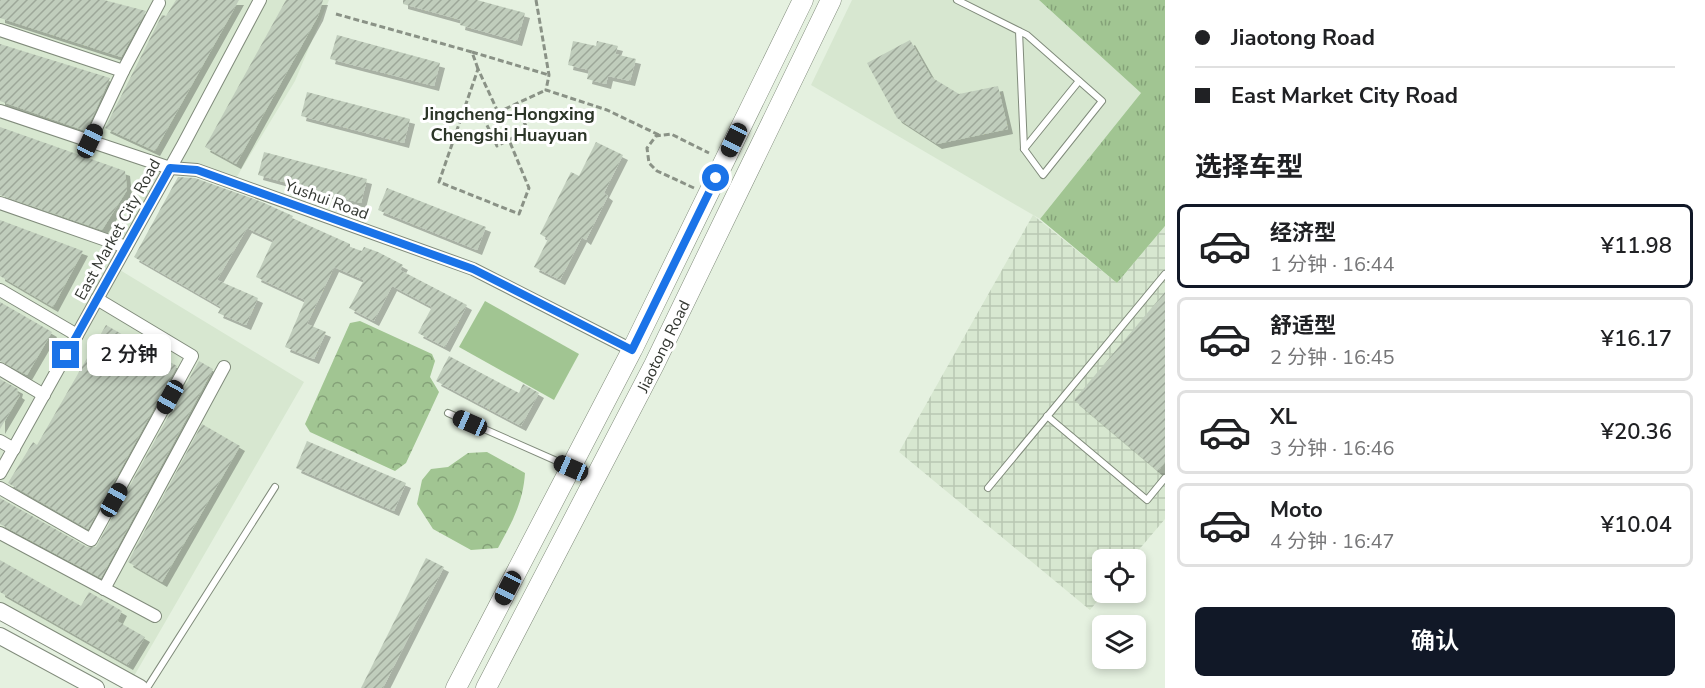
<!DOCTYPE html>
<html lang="zh">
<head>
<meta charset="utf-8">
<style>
	:root { --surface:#fff; --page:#f2f2f2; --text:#202124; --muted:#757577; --line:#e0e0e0; --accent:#111827 }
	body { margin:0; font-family:"Nunito Sans","Noto Sans SC",sans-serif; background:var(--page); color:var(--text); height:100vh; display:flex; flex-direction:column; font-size:22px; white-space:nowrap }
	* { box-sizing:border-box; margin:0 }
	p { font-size:20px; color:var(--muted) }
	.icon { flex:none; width:33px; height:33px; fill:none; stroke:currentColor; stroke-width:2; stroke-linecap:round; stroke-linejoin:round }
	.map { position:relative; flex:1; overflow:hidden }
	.side { display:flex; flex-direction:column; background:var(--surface); width:540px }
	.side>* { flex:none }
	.hud { display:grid; align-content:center; height:132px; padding:0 30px; background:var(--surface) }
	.tools { position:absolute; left:1092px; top:549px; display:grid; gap:12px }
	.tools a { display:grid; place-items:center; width:54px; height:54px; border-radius:9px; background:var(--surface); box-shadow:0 3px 9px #0003; font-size:30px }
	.end { position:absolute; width:27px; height:27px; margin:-14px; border:8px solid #1a73e8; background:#fff; box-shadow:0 0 0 3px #fff }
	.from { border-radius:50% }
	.bubble { position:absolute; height:42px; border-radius:9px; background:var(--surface); box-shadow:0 3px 9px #0003; font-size:20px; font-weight:600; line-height:42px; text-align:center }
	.car { position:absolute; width:18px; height:36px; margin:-18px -9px; border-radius:8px; box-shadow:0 0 4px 2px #0007; background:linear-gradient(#222 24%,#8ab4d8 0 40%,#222 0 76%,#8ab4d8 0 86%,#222 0) }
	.hud b { display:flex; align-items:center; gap:21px; height:57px; font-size:22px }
	.hud b+b { border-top:2px solid var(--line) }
	.hud i { width:15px; height:15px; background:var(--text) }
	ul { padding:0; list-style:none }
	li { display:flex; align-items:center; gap:18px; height:84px; margin:0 12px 9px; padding:0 18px; border:3px solid var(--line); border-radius:9px }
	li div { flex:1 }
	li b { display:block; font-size:22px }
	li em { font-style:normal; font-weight:600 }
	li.on { border-color:var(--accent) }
	li>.icon { width:54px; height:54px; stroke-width:1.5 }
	h2 { padding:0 30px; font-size:27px; line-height:72px }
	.primary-button { display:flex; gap:12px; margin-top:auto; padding:12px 30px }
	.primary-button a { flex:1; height:69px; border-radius:9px; background:var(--accent); color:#fff; font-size:24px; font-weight:600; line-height:69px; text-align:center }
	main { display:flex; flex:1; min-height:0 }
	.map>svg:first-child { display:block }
</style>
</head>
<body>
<main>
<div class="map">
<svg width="1165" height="688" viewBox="0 0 1165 688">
	<defs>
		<pattern id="industrial-grid" width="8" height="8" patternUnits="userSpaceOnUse" patternTransform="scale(1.5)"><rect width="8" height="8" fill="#d7e7d0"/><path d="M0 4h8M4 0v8" fill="none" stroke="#b9c7b3"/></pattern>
		<pattern id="forest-crowns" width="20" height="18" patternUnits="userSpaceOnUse" patternTransform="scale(1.5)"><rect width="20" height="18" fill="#a1c592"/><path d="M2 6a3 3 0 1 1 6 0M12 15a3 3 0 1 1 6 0" fill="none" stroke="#84a178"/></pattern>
		<pattern id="park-tufts" width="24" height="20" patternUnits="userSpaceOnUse" patternTransform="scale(1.5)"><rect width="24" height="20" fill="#a1c592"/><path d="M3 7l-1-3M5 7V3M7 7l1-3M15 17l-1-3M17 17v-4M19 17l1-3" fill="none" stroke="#84a178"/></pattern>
		<pattern id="building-hatch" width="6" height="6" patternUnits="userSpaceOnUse" patternTransform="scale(1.5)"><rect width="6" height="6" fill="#c0cdbc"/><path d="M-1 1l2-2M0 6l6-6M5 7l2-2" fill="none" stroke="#9da799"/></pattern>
		<filter id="shadow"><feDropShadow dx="5" dy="5" stdDeviation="0" flood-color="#0004"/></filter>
	</defs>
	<rect width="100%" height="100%" fill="#e5f1e0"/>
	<!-- built -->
	<g fill="#d7e7d0">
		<path d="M0 0H329L295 81 233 183 170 168 115 267 304 382 130 683 0 611Z"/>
		<path d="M852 0H1039L1141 93 1040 219 811 85Z"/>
	</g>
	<!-- industrial -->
	<path fill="url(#industrial-grid)" d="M1033 215 1117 283 1165 226V519L1131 559 1102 560V592L1104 593 1090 610 899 452Z"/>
	<!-- forest -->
	<g fill="url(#forest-crowns)">
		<path d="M360 321 432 354 435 361 430 377 439 392 406 463 395 471 310 432 305 424 350 323Z"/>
		<path d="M487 452 525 473C523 503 512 522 498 548L471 550 433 529 417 504 422 480 431 469 448 467 468 453Z"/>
	</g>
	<!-- park -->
	<path fill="url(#park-tufts)" d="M1039 0H1165V226L1117 283 1040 219 1141 93Z"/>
	<!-- pitch -->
	<path fill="#a1c592" d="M485 301 579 354 554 400 459 347Z"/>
	<!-- building -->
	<g fill="url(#building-hatch)" filter="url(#shadow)">
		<path d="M0 0H104L146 11 121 57 0 18Z"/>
		<path d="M176 0H239L155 151 105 128 162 15 166 16Z"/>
		<path d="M286 0H323L318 16 236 164 205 147Z"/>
		<path d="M403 0H477L525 13 517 41 460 25 461 20 403 4Z"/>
		<path d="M337 35 440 63 434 86 330 59Z"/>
		<path d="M910 40 931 77 959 94 998 86 1008 129 937 144 897 118 867 63Z"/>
		<path d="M573 41 596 46 597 41 618 46 615 54 636 59 630 81 608 76 606 84 587 79 589 70 568 65Z"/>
		<path d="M0 44 110 78 86 131 0 101Z"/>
		<path d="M307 92 410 119 404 143 301 116Z"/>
		<path d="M0 127 125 171 127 190 102 230 0 195Z"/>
		<path d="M596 142 623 155 604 193 608 196 586 240 582 237 560 280 534 267 548 239 540 234 571 172 579 176Z"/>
		<path d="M264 152 367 179 361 203 258 175Z"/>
		<path d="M178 177 195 178 262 202 293 216 292 218 350 244V247L362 251 364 247 378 252 403 265 400 270 467 305 445 347 418 333 432 307 392 286 374 321 349 308 364 280 334 267 307 324 326 332 314 359 285 347 305 300 256 277 273 240 247 228 217 280 258 298 246 325 218 313 221 307 134 257Z"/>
		<path d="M387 188 486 227 477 250 378 210Z"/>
		<path d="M0 220 83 251 53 307 0 276Z"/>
		<path d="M1165 292V462L1158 471 1074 400Z"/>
		<path d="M0 302 52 332 27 375 0 361Z"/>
		<path d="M106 325 177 366 88 529 8 483 33 442 37 445Z"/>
		<path d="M449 356 519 393 523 384 539 393 521 426 436 381Z"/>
		<path d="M199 361 213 369 101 578 0 524V498L87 547H96Z"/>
		<path d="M0 379 18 389 17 393 20 395 0 429Z"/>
		<path d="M202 424 240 446 162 582 128 562Z"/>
		<path d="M307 441 406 483 394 511 296 468Z"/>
		<path d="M426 558 444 567 383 688H361Z"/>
		<path d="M0 560 81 606 89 592 122 611 117 621 145 637 128 665 0 592Z"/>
	</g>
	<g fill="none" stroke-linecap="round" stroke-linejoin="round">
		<defs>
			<g id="lane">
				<path d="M957 0 1027 35 1102 101 1043 175 1024 149 1019 31"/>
				<path d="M1024 149 1079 81"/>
				<path d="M448 413 568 466"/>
				<path d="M1047 416 1147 500 1165 478"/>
				<path d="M988 488 1165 274"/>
				<path d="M147 688 275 487"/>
			</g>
			<g id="street">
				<path d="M0 30 123 71 159 3"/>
				<path d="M0 111 170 168 197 170 473 269 632 350"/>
				<path d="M90 141 123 71"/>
				<path d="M0 203 126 247"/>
				<path d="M0 290 77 335"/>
				<path d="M0 369 44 395"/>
				<path d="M0 441 14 449"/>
				<path d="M0 473 183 145 260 0"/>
				<path d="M0 488 91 540 192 356 97 299"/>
				<path d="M0 533 155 616"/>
				<path d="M104 589 224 367"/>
			</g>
			<g id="secondary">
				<path d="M0 611 140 688"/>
				<path d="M0 636 96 688"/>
			</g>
			<g id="primary">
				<path d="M456 688 632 350 803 0"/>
				<path d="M486 688 654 365 831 0"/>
			</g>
		</defs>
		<!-- lane casing -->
		<use href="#lane" stroke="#808b7b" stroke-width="8"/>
		<!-- street casing -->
		<use href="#street" stroke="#808b7b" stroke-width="14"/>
		<!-- secondary casing -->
		<use href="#secondary" stroke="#808b7b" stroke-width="18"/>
		<!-- primary casing -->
		<use href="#primary" stroke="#808b7b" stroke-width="21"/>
		<!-- path -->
		<g stroke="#8a9286" stroke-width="3" stroke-dasharray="6 3" stroke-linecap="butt">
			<path d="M536 0 549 75 546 90 607 110 659 135"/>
			<path d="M336 14 472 52 478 69"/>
			<path d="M472 52 549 75"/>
			<path d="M515 104 528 130 497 146 484 119C505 109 526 99 546 90"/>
			<path d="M498 112 478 69 439 182 519 214 529 188 509 140"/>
			<path d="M694 188 657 171 649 163 647 148 656 136 671 134 709 153"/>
		</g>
		<!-- lane -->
		<use href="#lane" stroke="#fff" stroke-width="6"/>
		<!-- street -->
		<use href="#street" stroke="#fff" stroke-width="12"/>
		<!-- secondary -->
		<use href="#secondary" stroke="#fff" stroke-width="16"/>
		<!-- primary -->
		<use href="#primary" stroke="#fff" stroke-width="20"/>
	</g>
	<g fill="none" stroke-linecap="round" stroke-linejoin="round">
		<!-- route -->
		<path stroke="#1a73e8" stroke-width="8" d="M66 355 170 168 197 170 473 269 632 350 716 178"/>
	</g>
	<g text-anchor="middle" stroke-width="6" stroke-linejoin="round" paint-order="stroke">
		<!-- street labels -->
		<g font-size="16" fill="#343832" stroke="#fff">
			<text transform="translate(327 199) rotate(20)" y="6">Yushui Road</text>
			<text transform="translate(117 229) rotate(-61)" y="6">East Market City Road</text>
			<text transform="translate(663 346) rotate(-64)" y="6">Jiaotong Road</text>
		</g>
		<!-- neighbourhood labels -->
		<g font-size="18" font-weight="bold" fill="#2c3628" stroke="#fff">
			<text x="509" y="120">Jingcheng-Hongxing<tspan x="509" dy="21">Chengshi Huayuan</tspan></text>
		</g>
	</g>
</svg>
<div class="tools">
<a><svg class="icon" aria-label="locate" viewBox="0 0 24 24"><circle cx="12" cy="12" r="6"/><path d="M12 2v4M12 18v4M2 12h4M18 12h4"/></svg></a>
<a><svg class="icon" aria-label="layers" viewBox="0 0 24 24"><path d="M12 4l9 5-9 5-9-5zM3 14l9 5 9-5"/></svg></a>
</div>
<i class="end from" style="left:716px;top:178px"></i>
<i class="end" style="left:66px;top:355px"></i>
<div class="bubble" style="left:87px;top:334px;width:84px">2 分钟</div>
<i class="car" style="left:734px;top:140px;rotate:206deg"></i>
<i class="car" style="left:90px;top:141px;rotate:25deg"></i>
<i class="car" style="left:170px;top:397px;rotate:209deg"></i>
<i class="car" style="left:470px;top:423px;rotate:294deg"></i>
<i class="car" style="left:571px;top:468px;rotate:294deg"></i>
<i class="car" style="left:114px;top:500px;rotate:29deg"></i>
<i class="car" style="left:508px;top:588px;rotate:207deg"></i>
</div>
<section class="side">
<div class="hud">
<b><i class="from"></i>Jiaotong Road</b>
<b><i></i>East Market City Road</b>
</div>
<h2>选择车型</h2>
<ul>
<li class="on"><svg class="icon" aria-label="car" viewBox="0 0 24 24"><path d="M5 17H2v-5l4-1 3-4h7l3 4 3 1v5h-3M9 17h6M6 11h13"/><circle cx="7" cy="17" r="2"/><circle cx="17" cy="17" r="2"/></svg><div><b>经济型</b><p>1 分钟 · 16:44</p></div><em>¥11.98</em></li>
<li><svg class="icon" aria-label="car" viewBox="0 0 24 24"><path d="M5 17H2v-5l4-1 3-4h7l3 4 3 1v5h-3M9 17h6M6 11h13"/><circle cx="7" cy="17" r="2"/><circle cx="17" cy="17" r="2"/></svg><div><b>舒适型</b><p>2 分钟 · 16:45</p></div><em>¥16.17</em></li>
<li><svg class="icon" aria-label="car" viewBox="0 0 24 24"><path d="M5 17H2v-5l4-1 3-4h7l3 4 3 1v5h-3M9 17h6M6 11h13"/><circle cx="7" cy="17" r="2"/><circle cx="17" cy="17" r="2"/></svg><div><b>XL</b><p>3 分钟 · 16:46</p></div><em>¥20.36</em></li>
<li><svg class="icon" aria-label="car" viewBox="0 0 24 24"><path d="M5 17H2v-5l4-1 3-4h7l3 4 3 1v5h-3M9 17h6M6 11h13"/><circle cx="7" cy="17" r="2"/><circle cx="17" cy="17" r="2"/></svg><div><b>Moto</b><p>4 分钟 · 16:47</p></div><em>¥10.04</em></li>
</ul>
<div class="primary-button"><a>确认</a></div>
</section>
</main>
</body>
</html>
